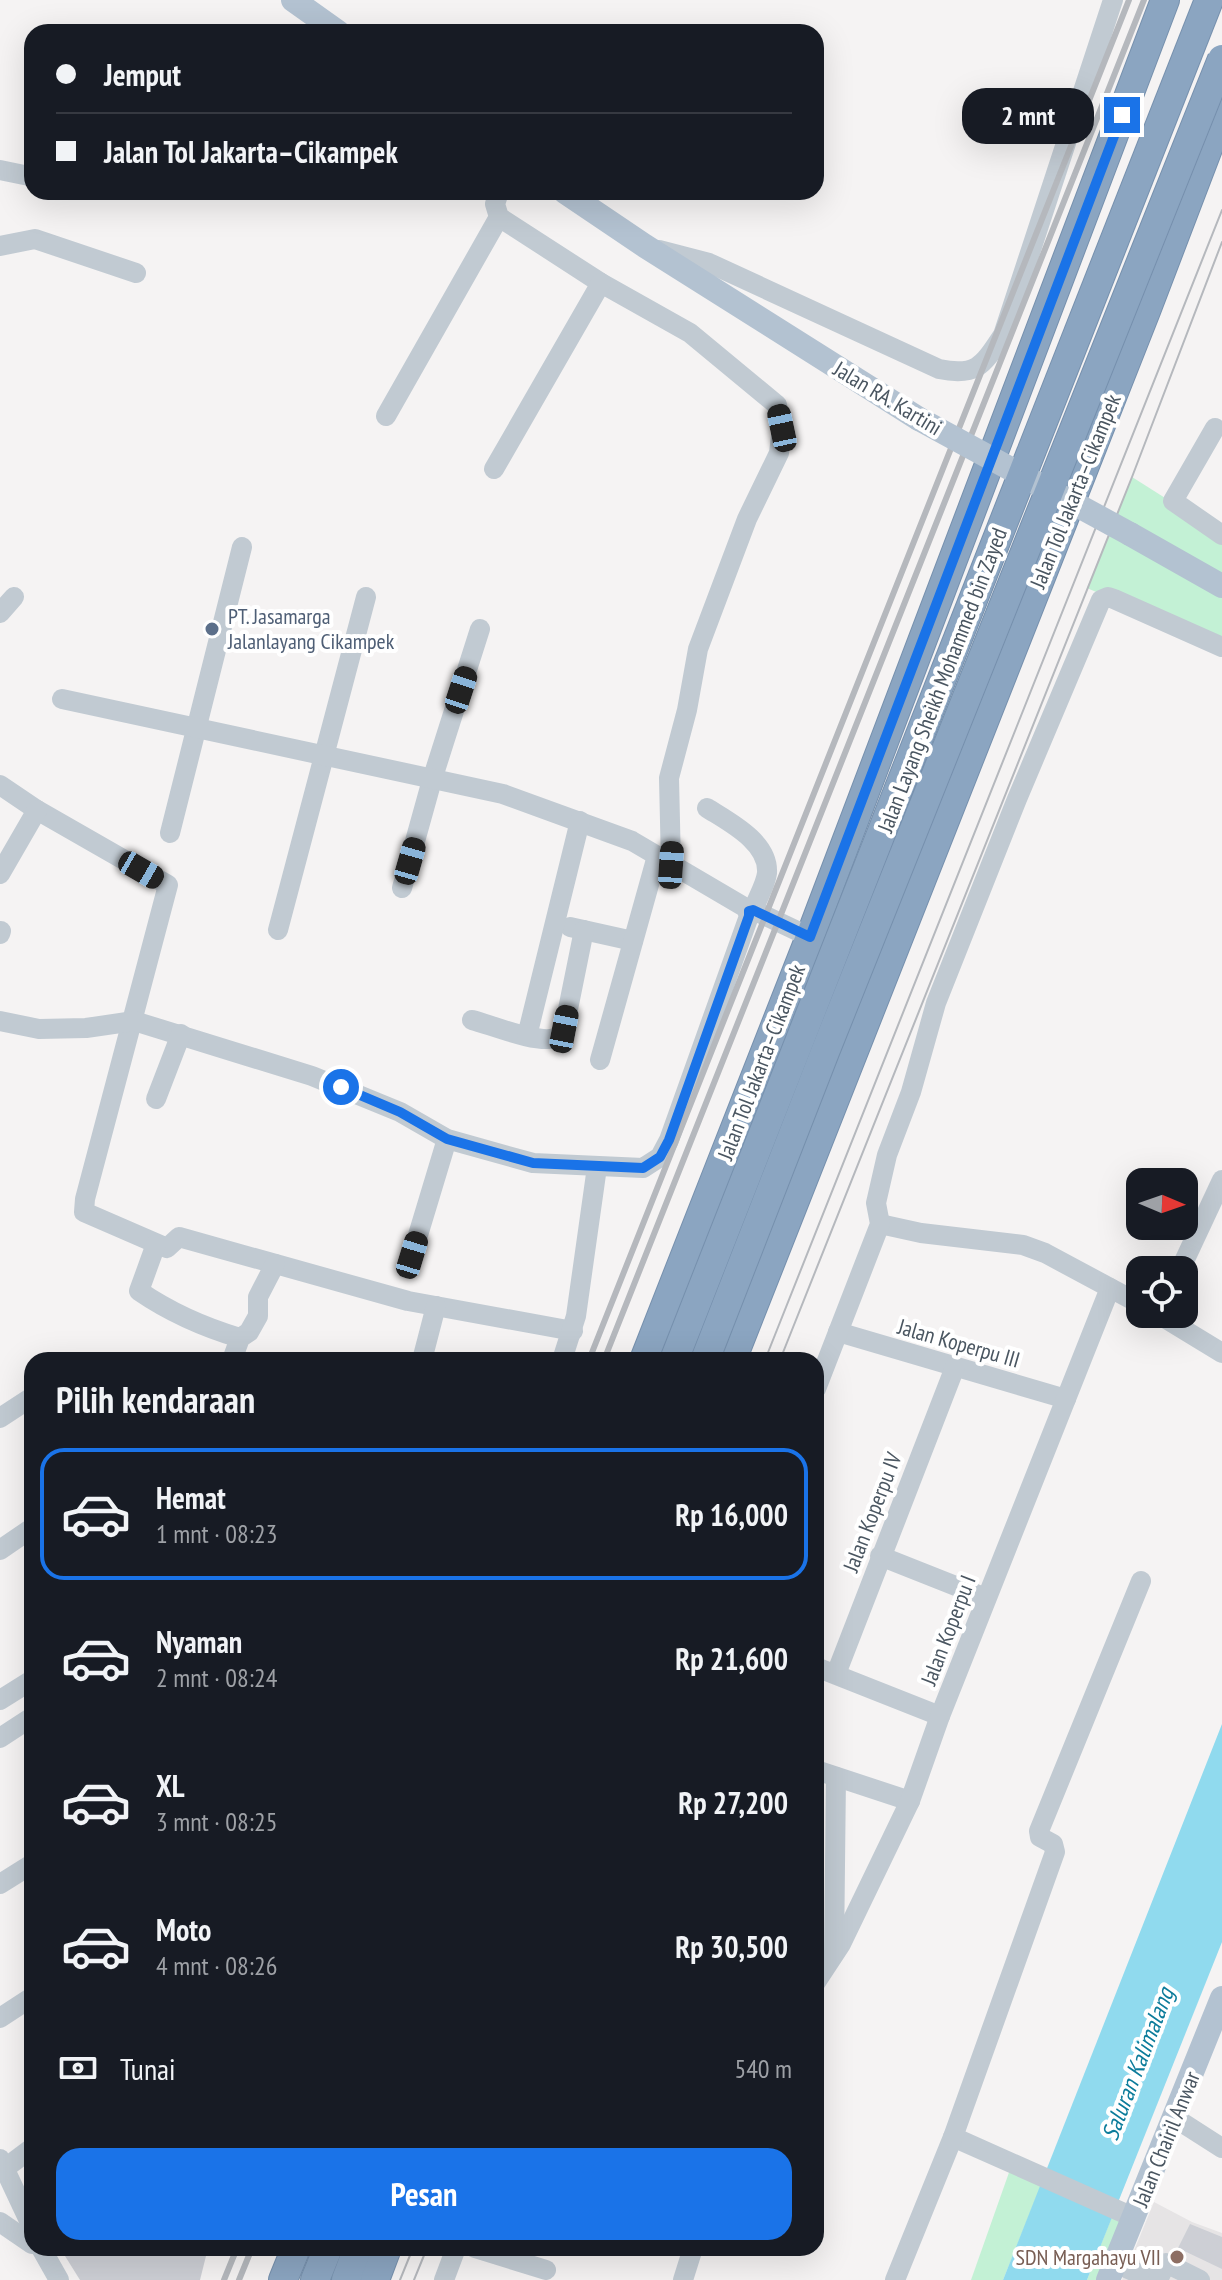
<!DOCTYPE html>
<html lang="id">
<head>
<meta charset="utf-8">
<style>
	:root { --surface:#171b24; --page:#242831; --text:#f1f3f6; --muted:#9ea1a6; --line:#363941; --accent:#1a73e8 }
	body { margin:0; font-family:"PT Sans Narrow",sans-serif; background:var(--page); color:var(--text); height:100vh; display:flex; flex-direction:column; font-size:30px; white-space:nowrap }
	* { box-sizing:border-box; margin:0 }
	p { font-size:26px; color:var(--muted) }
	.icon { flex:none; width:44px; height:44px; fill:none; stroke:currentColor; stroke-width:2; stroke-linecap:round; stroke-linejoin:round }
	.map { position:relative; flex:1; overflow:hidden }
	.sheet { position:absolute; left:24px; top:1352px; width:800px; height:904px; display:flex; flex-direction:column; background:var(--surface); border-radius:24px; box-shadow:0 8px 32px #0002 }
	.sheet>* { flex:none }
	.hud { position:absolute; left:24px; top:24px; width:800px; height:176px; border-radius:24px; box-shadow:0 8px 32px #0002; display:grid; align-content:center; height:176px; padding:0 32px; background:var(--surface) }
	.needle { width:52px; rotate:92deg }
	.tools { position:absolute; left:1126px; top:1168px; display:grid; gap:16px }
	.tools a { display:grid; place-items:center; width:72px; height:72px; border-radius:16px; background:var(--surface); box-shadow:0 8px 32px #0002; font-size:40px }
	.end { position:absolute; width:36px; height:36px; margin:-18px; border:10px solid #1a73e8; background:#fff; box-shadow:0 0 0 4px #fff }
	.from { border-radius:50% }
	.bubble { position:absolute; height:56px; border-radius:24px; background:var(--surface); box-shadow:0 8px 32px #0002; font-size:26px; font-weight:800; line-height:56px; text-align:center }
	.car { position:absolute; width:24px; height:48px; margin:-24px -12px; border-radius:10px; box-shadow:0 0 6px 2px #0007; background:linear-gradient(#222 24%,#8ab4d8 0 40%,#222 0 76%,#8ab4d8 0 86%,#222 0) }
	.hud b { display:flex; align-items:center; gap:28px; height:76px; font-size:30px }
	.hud b+b { border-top:2px solid var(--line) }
	.hud i { width:20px; height:20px; background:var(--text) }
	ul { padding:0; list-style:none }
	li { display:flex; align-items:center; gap:24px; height:132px; margin:0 16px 12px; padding:0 16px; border:4px solid transparent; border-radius:24px }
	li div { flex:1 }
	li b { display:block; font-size:30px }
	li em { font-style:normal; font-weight:800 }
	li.active { border-color:var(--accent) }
	li>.icon { width:72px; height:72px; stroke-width:1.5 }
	h2 { padding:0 32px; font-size:36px; line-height:96px }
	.pay { display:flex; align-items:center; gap:20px; height:88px; padding:0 32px; font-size:30px }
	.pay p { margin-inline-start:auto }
	.action { display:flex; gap:16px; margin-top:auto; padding:16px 32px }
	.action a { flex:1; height:92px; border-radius:24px; background:var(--accent); color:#fff; font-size:32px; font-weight:800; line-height:92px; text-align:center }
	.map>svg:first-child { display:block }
</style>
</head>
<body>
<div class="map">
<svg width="1222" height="2280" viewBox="0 0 1222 2280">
	<rect width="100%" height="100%" fill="#f5f3f3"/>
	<!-- education -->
	<path fill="#e6e4e5" d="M1154 2202 1192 2222 1222 2233V2280H1122Z"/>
	<!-- green -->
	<g fill="#c3f1d5">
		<path d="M1132 477 1222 534V647L1087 588Z"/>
		<path d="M1012 2164 1044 2178 1003 2280H971Z"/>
		<path d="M1115 2209 1133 2216 1108 2280H1087Z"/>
	</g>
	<!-- water -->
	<path fill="#90daee" d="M1222 1724V1942L1087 2280H1003Z"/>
	<!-- building -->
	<g fill="#cdcfd5">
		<path d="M1190 2224 1222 2237V2269L1178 2248Z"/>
		<path d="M60 2248H208L200 2280H80Z"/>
	</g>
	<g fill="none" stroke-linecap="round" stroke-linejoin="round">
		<defs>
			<g id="highway">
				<path d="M644 1360 810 937 1165 0"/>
				<path d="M732 1360 1146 311 1222 112"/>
				<path d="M283 2280 296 2248"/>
				<path d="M315 2280 328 2248"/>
				<path d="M346 2280 358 2248"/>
				<path d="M375 2280 387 2248"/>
			</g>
		</defs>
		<!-- highway casing -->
		<use href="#highway" stroke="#7690ad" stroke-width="30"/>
		<!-- minor -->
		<g stroke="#c1cad2" stroke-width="20">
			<path d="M0 170 29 176 32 174"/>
			<path d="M499 192 495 204 499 217 601 283 690 333 777 405 782 428 779 453 747 519 698 649 687 710 669 778 671 865"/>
			<path d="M0 246 35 239 136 273"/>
			<path d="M659 250 709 263 939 369C977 377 983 365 1003 335L1113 0"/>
			<path d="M386 416 499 217"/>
			<path d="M1215 428 1173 501 1222 535"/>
			<path d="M494 469 601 283"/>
			<path d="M0 613 14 597"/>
			<path d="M0 785 37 810 168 885 85 1199 84 1212 167 1248 179 1237 408 1301 573 1331"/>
			<path d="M707 808C729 822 769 842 767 873 766 884 757 899 753 910L749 911"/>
			<path d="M170 833 242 547"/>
			<path d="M0 874 37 810"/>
			<path d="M402 888 432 780 480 629"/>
			<path d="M753 910 810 937"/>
			<path d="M570 927 633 941"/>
			<path d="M278 930 366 597"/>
			<path d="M0 934 1 931"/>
			<path d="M472 1020C491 1025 537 1044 555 1038 561 1036 561 1033 564 1029L584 930"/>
			<path d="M0 1021 39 1029 86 1028 134 1021 312 1076 400 1112 447 1139 533 1163 643 1168 660 1157 669 1140 749 916 746 908 632 841 503 794 62 699"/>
			<path d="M527 1036 580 821"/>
			<path d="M600 1060 657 856"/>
			<path d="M156 1099 181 1034"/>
			<path d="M880 1224 921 1233 1023 1245 1045 1253 1140 1304"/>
			<path d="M156 1244 139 1291C171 1313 203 1327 240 1338"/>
			<path d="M412 1255 447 1139"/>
			<path d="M1180 1270 1222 1180"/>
			<path d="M1158 1314 1222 1353"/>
			<path d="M838 1332 1066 1399"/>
			<path d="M232 1360 240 1338 249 1332 258 1316V1297L275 1264"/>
			<path d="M422 1360 436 1306"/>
			<path d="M562 1360 576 1316 597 1167"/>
			<path d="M816 1389 880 1224 876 1203 887 1155 911 1092 936 1003 1017 799 1101 600 1108 597 1114 599 1222 647"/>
			<path d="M0 1418 32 1397"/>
			<path d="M0 1550 32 1528"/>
			<path d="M880 1556 986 1598"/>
			<path d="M816 1667 940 1716"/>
			<path d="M836 1674 955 1367"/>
			<path d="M0 1700 32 1680"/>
			<path d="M0 1738 32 1717"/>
			<path d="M816 1770 910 1801"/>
			<path d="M0 1884 32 1864"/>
			<path d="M834 1953 836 1777"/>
			<path d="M816 1982 841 1944 910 1801 940 1716 1110 1288"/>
			<path d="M0 2018 32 1997"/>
			<path d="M1175 2118 1222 2148"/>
			<path d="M953 2137 1135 2218"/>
			<path d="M0 2159 32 2227"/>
			<path d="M0 2172 32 2148"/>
			<path d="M0 2222 32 2244"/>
			<path d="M41 2248 59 2280"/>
			<path d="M475 2248 546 2270"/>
			<path d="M1115 2263 1153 2280"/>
			<path d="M444 2280 456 2248"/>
			<path d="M683 2280 693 2248"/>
			<path d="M895 2280 953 2137 1055 1852 1053 1844 1040 1837 1039 1831 1141 1581"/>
			<path d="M1158 2280 1166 2263 1200 2280"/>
		</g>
		<!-- major -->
		<g stroke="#b3c2d1" stroke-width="24">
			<path d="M293 0 338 32"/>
			<path d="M565 192 645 246 919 419"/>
			<path d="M1130 534 1222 586"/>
			<path d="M1108 2280 1222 1998"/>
		</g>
		<!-- highway -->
		<use href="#highway" stroke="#8ba5c1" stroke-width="28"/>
		<!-- tram -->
		<g stroke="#b5b8bd" stroke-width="2">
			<path d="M765 1360 1222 210"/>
			<path d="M780 1360 1132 477 1222 242"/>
			<path d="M400 2280 413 2248"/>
			<path d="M414 2280 427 2248"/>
		</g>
		<!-- rail -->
		<g stroke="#b5b8bd" stroke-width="6">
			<path d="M589 1360 1129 0"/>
			<path d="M604 1360 1144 0"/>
			<path d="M224 2280 237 2248"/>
			<path d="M239 2280 252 2248"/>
		</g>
		<defs>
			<g id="highway-bridge">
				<path d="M674 1360 1209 0"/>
				<path d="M705 1360 825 1052 1222 59"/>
			</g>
		</defs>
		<!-- highway-bridge casing -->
		<use href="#highway-bridge" stroke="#7690ad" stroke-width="30" stroke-linecap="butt"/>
		<!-- major-bridge -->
		<path stroke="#b3c2d1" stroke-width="24" d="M919 419 1130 534"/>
		<!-- highway-bridge -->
		<use href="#highway-bridge" stroke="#8ba5c1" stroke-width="28"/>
	</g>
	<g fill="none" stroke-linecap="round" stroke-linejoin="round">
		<!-- route -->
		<path stroke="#1a73e8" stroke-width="10" d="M341 1087 400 1112 447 1139 533 1163 643 1168 660 1157 669 1140 749 916V911L753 910 810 937 1122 115"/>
	</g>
	<!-- markers -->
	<circle fill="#5c6f8a" stroke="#fff" stroke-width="3" cx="212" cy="629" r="8"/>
	<circle fill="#8d6e63" stroke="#fff" stroke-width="3" cx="1177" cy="2257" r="8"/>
	<g text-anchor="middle" stroke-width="8" stroke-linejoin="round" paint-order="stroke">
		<!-- street labels -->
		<g font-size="22" fill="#4a5661" stroke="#fff">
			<text transform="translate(888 398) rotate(31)" y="8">Jalan RA. Kartini</text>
			<text transform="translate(1075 491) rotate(-68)" y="8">Jalan Tol Jakarta–Cikampek</text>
			<text transform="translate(942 680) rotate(-69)" y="8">Jalan Layang Sheikh Mohammed bin Zayed</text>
			<text transform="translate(761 1062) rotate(-69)" y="8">Jalan Tol Jakarta–Cikampek</text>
			<text transform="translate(959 1343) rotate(16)" y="8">Jalan Koperpu III</text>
			<text transform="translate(872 1512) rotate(-69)" y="8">Jalan Koperpu IV</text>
			<text transform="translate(948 1630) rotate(-69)" y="8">Jalan Koperpu I</text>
			<text transform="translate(1166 2139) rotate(-68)" y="8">Jalan Chairil Anwar</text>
		</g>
		<!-- service labels -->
		<g font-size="22" fill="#4e5e75" stroke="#fff" text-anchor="start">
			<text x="228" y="624">PT. Jasamarga<tspan x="228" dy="25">Jalanlayang Cikampek</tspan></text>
		</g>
		<!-- education labels -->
		<g font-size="22" fill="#785e54" stroke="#fff" text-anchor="end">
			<text x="1161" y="2265">SDN Margahayu VII</text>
		</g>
		<!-- water labels -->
		<g font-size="24" font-style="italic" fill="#0c7c9b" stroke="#fff">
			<text transform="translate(1138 2064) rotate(-69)" y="8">Saluran Kalimalang</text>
		</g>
	</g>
</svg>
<div class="tools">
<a><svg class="needle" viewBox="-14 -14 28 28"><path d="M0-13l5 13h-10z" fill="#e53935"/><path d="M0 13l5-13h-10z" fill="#9ea1a6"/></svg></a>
<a><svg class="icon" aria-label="locate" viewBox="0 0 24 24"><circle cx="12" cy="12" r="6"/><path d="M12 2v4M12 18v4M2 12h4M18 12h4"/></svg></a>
</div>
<i class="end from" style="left:341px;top:1087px"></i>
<i class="end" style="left:1122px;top:115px"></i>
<div class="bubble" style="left:962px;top:88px;width:132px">2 mnt</div>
<i class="car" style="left:782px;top:428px;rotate:348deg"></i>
<i class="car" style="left:461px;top:690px;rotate:18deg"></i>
<i class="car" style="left:410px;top:861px;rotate:16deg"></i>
<i class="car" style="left:671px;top:865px;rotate:4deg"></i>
<i class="car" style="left:141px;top:870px;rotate:120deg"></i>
<i class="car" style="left:564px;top:1029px;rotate:11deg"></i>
<i class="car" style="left:412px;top:1255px;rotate:17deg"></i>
<div class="hud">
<b><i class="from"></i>Jemput</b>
<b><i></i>Jalan Tol Jakarta–Cikampek</b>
</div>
<section class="sheet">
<h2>Pilih kendaraan</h2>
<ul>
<li class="active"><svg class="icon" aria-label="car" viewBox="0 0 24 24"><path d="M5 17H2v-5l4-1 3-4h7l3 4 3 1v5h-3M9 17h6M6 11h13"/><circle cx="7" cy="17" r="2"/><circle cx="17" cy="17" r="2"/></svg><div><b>Hemat</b><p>1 mnt · 08:23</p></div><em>Rp 16,000</em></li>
<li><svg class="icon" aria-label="car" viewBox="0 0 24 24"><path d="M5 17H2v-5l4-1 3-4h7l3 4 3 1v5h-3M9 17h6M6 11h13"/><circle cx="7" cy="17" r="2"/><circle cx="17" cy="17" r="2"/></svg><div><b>Nyaman</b><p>2 mnt · 08:24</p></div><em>Rp 21,600</em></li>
<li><svg class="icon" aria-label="car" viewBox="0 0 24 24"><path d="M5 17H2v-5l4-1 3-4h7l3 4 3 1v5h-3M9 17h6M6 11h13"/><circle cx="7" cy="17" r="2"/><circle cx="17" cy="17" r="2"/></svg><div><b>XL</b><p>3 mnt · 08:25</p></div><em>Rp 27,200</em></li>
<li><svg class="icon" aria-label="car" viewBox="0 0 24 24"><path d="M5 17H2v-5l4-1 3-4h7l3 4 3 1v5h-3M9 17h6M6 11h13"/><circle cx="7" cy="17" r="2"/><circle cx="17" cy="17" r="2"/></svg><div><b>Moto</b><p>4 mnt · 08:26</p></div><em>Rp 30,500</em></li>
</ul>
<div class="pay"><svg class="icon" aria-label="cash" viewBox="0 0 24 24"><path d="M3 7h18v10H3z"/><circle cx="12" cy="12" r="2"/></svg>Tunai<p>540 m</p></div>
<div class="action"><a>Pesan</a></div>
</section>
</div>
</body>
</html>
